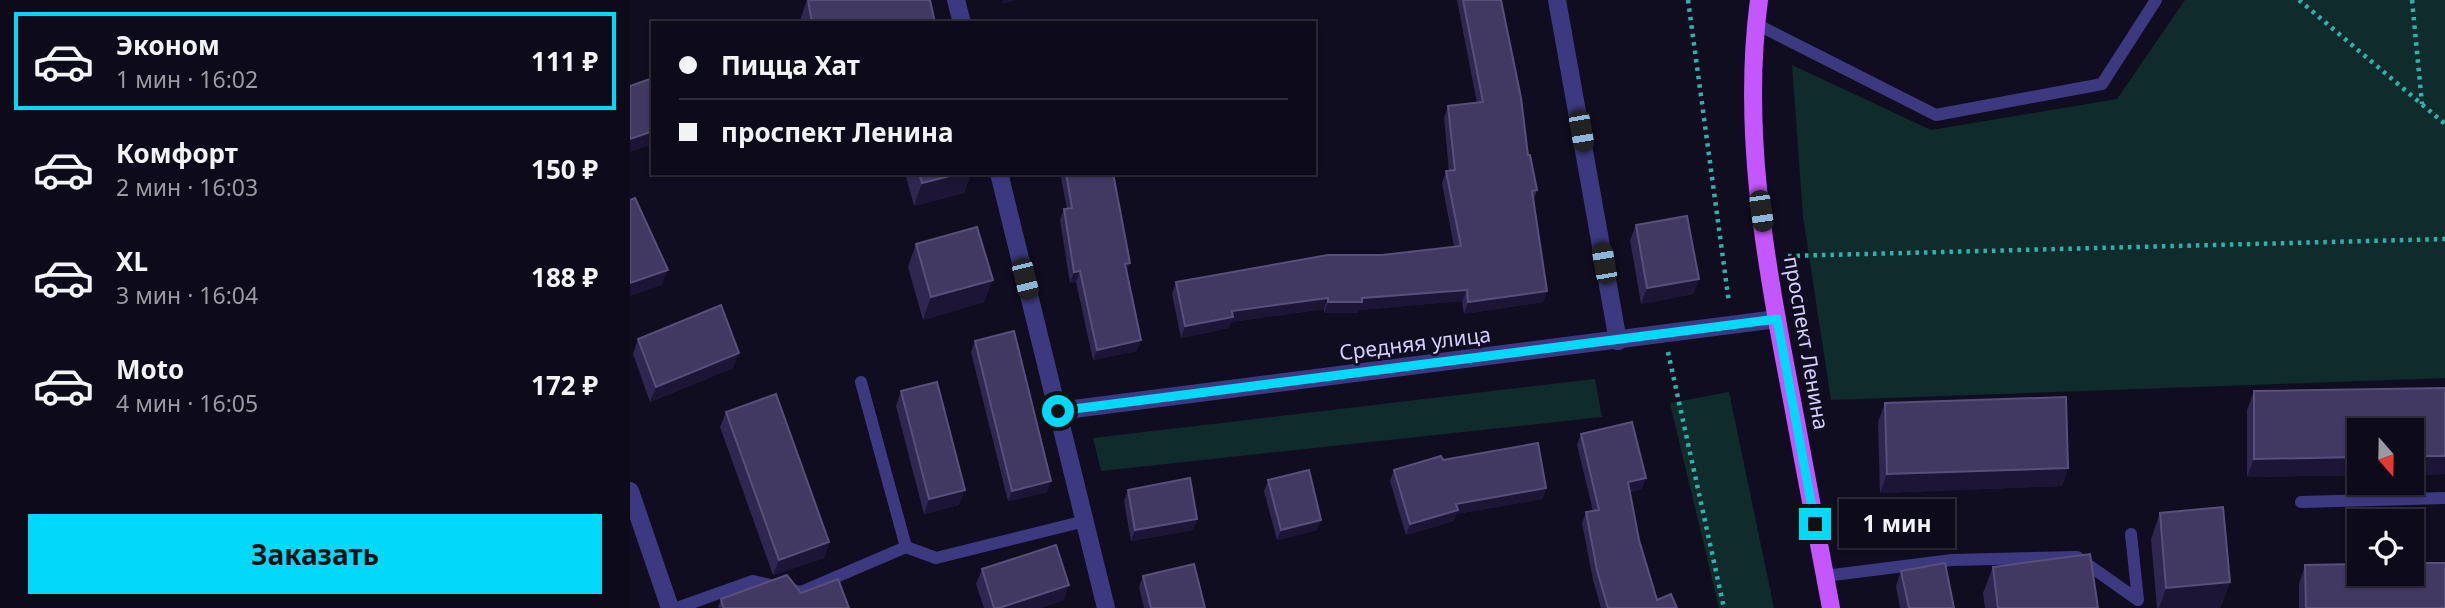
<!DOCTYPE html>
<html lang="ru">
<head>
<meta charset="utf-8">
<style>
	:root { --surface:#0d0a19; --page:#161322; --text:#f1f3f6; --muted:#9a9aa2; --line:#2d2b38; --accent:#02d8f7 }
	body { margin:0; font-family:"Noto Sans",sans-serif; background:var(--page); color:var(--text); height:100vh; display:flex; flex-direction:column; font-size:26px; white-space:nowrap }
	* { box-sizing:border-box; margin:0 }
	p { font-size:23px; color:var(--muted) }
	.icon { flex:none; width:38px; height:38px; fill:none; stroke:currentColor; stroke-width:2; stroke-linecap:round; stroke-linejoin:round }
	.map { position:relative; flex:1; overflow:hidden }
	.drawer { display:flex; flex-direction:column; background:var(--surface); width:630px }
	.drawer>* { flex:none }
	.guide { position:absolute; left:21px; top:21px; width:665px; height:154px; border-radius:0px; box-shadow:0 2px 5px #0004,0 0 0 2px var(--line); display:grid; align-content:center; height:154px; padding:0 28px; background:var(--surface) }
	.needle { width:46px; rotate:160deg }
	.tools { position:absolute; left:1717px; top:418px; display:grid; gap:14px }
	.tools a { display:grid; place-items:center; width:77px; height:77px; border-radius:0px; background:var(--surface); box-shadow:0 2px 5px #0004,0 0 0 2px var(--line); font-size:35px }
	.end { position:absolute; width:32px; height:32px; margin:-16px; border:9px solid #02d8f7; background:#111; box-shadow:0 0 0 4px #111 }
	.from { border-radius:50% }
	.bubble { position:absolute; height:49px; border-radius:0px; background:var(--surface); box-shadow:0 2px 5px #0004,0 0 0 2px var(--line); font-size:23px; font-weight:700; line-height:49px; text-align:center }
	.car { position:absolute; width:21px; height:42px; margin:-21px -10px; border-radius:9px; box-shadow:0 0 5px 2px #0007; background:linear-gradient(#222 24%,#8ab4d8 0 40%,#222 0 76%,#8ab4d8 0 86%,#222 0) }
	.guide b { display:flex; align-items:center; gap:24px; height:66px; font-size:26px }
	.guide b+b { border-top:2px solid var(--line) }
	.guide i { width:18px; height:18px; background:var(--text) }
	ul { padding:12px 0 0; list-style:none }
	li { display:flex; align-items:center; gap:21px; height:98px; margin:0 14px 10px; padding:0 14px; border:4px solid transparent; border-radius:0px }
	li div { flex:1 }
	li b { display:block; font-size:26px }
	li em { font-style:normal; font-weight:700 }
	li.active { border-color:var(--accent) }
	li>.icon { width:63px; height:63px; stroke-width:1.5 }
	.cta { display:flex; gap:14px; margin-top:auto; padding:14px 28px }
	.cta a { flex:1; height:80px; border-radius:0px; background:var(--accent); color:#111; font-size:28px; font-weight:700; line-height:80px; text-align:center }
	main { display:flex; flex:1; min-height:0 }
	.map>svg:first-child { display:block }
</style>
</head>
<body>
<main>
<section class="drawer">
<ul>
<li class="active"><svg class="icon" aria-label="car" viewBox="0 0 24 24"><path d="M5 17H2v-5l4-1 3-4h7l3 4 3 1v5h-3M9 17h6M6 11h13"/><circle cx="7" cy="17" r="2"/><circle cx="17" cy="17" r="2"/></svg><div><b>Эконом</b><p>1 мин · 16:02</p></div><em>111 ₽</em></li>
<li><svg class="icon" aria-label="car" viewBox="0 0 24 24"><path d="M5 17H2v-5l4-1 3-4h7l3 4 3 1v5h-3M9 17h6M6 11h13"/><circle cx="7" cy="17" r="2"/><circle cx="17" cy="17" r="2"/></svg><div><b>Комфорт</b><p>2 мин · 16:03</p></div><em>150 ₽</em></li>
<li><svg class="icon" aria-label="car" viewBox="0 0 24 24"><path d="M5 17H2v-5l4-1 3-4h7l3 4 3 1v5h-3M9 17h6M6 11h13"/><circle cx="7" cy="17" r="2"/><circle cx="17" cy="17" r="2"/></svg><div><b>XL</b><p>3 мин · 16:04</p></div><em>188 ₽</em></li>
<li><svg class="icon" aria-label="car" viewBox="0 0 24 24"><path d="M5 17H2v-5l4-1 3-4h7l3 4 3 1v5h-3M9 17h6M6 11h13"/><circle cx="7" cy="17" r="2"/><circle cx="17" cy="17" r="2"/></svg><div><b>Moto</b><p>4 мин · 16:05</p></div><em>172 ₽</em></li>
</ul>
<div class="cta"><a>Заказать</a></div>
</section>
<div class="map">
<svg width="1815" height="608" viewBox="0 0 1815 608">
	<rect width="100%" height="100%" fill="#110d21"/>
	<!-- green -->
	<g fill="#102b2b">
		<path d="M1555 0H1815V378L1201 400 1173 216 1162 65 1301 130 1487 99Z"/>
		<path d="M965 379 972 417 471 471 463 438Z"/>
		<path d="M1099 392 1144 608H1089L1040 403Z"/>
	</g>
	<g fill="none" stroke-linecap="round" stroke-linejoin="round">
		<!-- path -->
		<g stroke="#2fb2ae" stroke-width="4.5" stroke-dasharray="3.5 5" stroke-linecap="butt">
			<path d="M1058 0 1099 303"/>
			<path d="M1669 0 1815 124"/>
			<path d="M1782 0 1792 104"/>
			<path d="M1158 256 1815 239"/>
			<path d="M1038 352 1094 608"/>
		</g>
		<!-- service -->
		<g stroke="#3d3980" stroke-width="12">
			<path d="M1126 24 1306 115 1472 84 1526 0"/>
			<path d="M231 382 276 547"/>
			<path d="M1671 502 1815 498"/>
			<path d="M1195 576 1322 560 1447 557 1508 600 1501 534"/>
			<path d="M47 608 123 581 171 592 276 547 306 558 455 521"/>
		</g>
		<!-- minor -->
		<g stroke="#3d3980" stroke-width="18">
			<path d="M326 0 332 23"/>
			<path d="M927 0 988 341"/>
			<path d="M369 173 476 608"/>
			<path d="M428 411 1147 319"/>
			<path d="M0 491 40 608"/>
		</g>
		<!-- primary -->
		<path stroke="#c456fe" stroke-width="18" d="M1129 0C1112 126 1134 255 1158 379 1172 455 1187 532 1201 608"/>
	</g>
	<!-- wall -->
	<g fill="#2f274f">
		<path d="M177 0H178L305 23H169Z"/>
		<path d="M827 0H871L898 155 907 190 904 199 917 291 913 302 834 314 832 301 729 310 727 313H694V309L601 322 599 328 551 338 542 294 546 282 752 255 824 247 812 183 816 171H819L814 118 818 106 847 103Z"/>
		<path d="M275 173H341L334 193 284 206Z"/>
		<path d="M430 173H483L500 263 496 273 507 351 463 360 446 282 440 283 430 220 434 209H437Z"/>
		<path d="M1006 225 1069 279 1063 294 1011 304 1000 240Z"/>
		<path d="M286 244 354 302 293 320 278 267Z"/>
		<path d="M8 339 103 368 20 402 3 354Z"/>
		<path d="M345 341 417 492 378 501 341 352Z"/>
		<path d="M1815 388V474L1782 475V430H1729V475L1617 477V410L1624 391Z"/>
		<path d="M271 391 329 505 294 514 266 406Z"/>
		<path d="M1255 403 1438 468 1432 486 1250 493 1248 422Z"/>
		<path d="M96 412 199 542 194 558 143 575 90 427Z"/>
		<path d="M951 434 1012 489 1000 492 1009 540 1027 600 1047 608H971L963 580 952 523 956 512 963 511 947 445Z"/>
		<path d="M813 460 916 488 912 499 826 514 824 521 776 535 760 481 764 470Z"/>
		<path d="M638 480 687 530 647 540 634 491Z"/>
		<path d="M498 490 567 519 563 530 501 541 494 501Z"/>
		<path d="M1530 513 1600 582 1590 608H1527L1521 539Z"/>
		<path d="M1675 565 1815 608H1669V584Z"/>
		<path d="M1363 567 1468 608H1355L1353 593Z"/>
		<path d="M352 569 434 600 410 608H354L346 584Z"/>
		<path d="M1271 571 1324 608H1270L1266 586Z"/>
		<path d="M513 576 575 608H514L509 587Z"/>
		<path d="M171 593 219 608H88L91 599Z"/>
	</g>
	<!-- shaded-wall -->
	<g fill="#1c1535">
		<path d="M373 0H386L372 4Z"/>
		<path d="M23 131V144L0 152V139Z"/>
		<path d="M332 173H341L334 193 284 206 292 183Z"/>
		<path d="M500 263 496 274 495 264Z"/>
		<path d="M38 270 32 285 0 296V283Z"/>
		<path d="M450 271 446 282 440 283 444 272Z"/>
		<path d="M1069 279 1063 294 1011 304 1017 288Z"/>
		<path d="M363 280 354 302 293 320 301 297Z"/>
		<path d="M837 290 832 301 729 310 727 313H694L698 302Z"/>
		<path d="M917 291 913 302 834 314 838 302Z"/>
		<path d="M698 298 694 309 601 322 599 328 551 338 555 326 602 311Z"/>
		<path d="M511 340 507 351 463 360 467 350Z"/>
		<path d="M109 353 103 368 20 402 26 387Z"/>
		<path d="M1782 456H1815V474L1782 475Z"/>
		<path d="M1729 457V475L1617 477 1624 459Z"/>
		<path d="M1438 468 1432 486 1250 493 1257 474Z"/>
		<path d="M1016 478 1012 489 994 493 998 482Z"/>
		<path d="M421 481 417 492 378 501 382 491Z"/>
		<path d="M916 488 912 499 826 514 824 521 776 535 780 524 826 504Z"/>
		<path d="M335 490 329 505 294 514 299 499Z"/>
		<path d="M567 519 563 530 501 541 505 530Z"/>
		<path d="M691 520 687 530 647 540 651 530Z"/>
		<path d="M199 542 194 558 143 575 149 560Z"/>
		<path d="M1600 582 1590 608H1529L1536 588Z"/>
		<path d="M439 585 434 600 410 608H369Z"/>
	</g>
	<!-- building -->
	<g fill="#413962" stroke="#58507b" stroke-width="2">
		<path d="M178 0H300L305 23H182Z"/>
		<path d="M833 0H871L891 98 898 155H900L907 190 902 191 917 291 838 302 837 290 732 298V302H698V298L602 311 603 317 555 326 546 282 698 255H752L831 246 816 171 825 170 818 106 853 102Z"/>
		<path d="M23 78V131L0 139V86Z"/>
		<path d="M289 173H332L292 183Z"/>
		<path d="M436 173H483L500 263 495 264 511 340 467 350 450 271 444 272 434 209 442 208Z"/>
		<path d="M5 198 38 270 0 283V200Z"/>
		<path d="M1057 216 1069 279 1017 288 1006 225Z"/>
		<path d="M347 227 363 280 301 297 286 244Z"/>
		<path d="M91 305 109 353 26 387 8 339Z"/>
		<path d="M384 331 421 481 382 491 345 341Z"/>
		<path d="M307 382 335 490 299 499 271 391Z"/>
		<path d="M1815 388V456H1782V430H1729V457L1624 459V391Z"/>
		<path d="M146 394 199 542 149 560 96 412Z"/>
		<path d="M1436 397 1438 468 1257 474 1255 403Z"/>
		<path d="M1002 422 1016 478 998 482 1009 540 1027 600 1041 594 1047 608H978L967 570 956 512 969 510 951 434Z"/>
		<path d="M908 443 916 488 826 504 828 510 780 524 764 470 811 456 813 460Z"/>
		<path d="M679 470 691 520 651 530 638 480Z"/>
		<path d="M560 478 567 519 505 530 498 490Z"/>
		<path d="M1593 507 1600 582 1536 588 1530 513Z"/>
		<path d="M426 545 439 585 369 608H364L352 569Z"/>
		<path d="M1460 554 1468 608H1368L1363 567Z"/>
		<path d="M1315 563 1324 608H1279L1271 571Z"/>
		<path d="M1782 563H1815V608H1676L1675 565 1729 564V574H1782Z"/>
		<path d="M564 564 575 608H521L513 576Z"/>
		<path d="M157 575 171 593 208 579 219 608H93L91 599Z"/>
	</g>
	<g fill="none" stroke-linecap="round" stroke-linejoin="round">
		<!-- route -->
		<path stroke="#02d8f7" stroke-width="9" d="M428 411 1147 319 1185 524"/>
	</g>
	<g text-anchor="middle" stroke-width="5" stroke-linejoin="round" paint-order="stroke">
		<!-- street labels -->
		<g font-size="21" fill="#d5ceff" stroke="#110d21">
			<text transform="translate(1176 343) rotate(80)" y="7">проспект Ленина</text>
			<text transform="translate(785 344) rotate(-7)" y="7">Средняя улица</text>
		</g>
	</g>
</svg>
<div class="tools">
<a><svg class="needle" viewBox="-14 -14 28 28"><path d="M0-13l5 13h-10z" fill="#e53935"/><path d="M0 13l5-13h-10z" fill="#9a9aa2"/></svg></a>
<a><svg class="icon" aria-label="locate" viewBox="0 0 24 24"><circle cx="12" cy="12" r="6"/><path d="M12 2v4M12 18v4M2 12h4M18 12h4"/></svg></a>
</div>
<i class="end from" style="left:428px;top:411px"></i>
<i class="end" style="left:1185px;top:524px"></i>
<div class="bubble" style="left:1209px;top:499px;width:116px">1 мин</div>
<i class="car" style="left:951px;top:131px;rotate:170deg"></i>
<i class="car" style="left:1131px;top:211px;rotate:172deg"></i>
<i class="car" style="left:974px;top:263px;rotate:350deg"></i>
<i class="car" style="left:395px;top:279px;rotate:166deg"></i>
<div class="guide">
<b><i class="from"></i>Пицца Хат</b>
<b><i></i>проспект Ленина</b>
</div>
</div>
</main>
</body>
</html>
